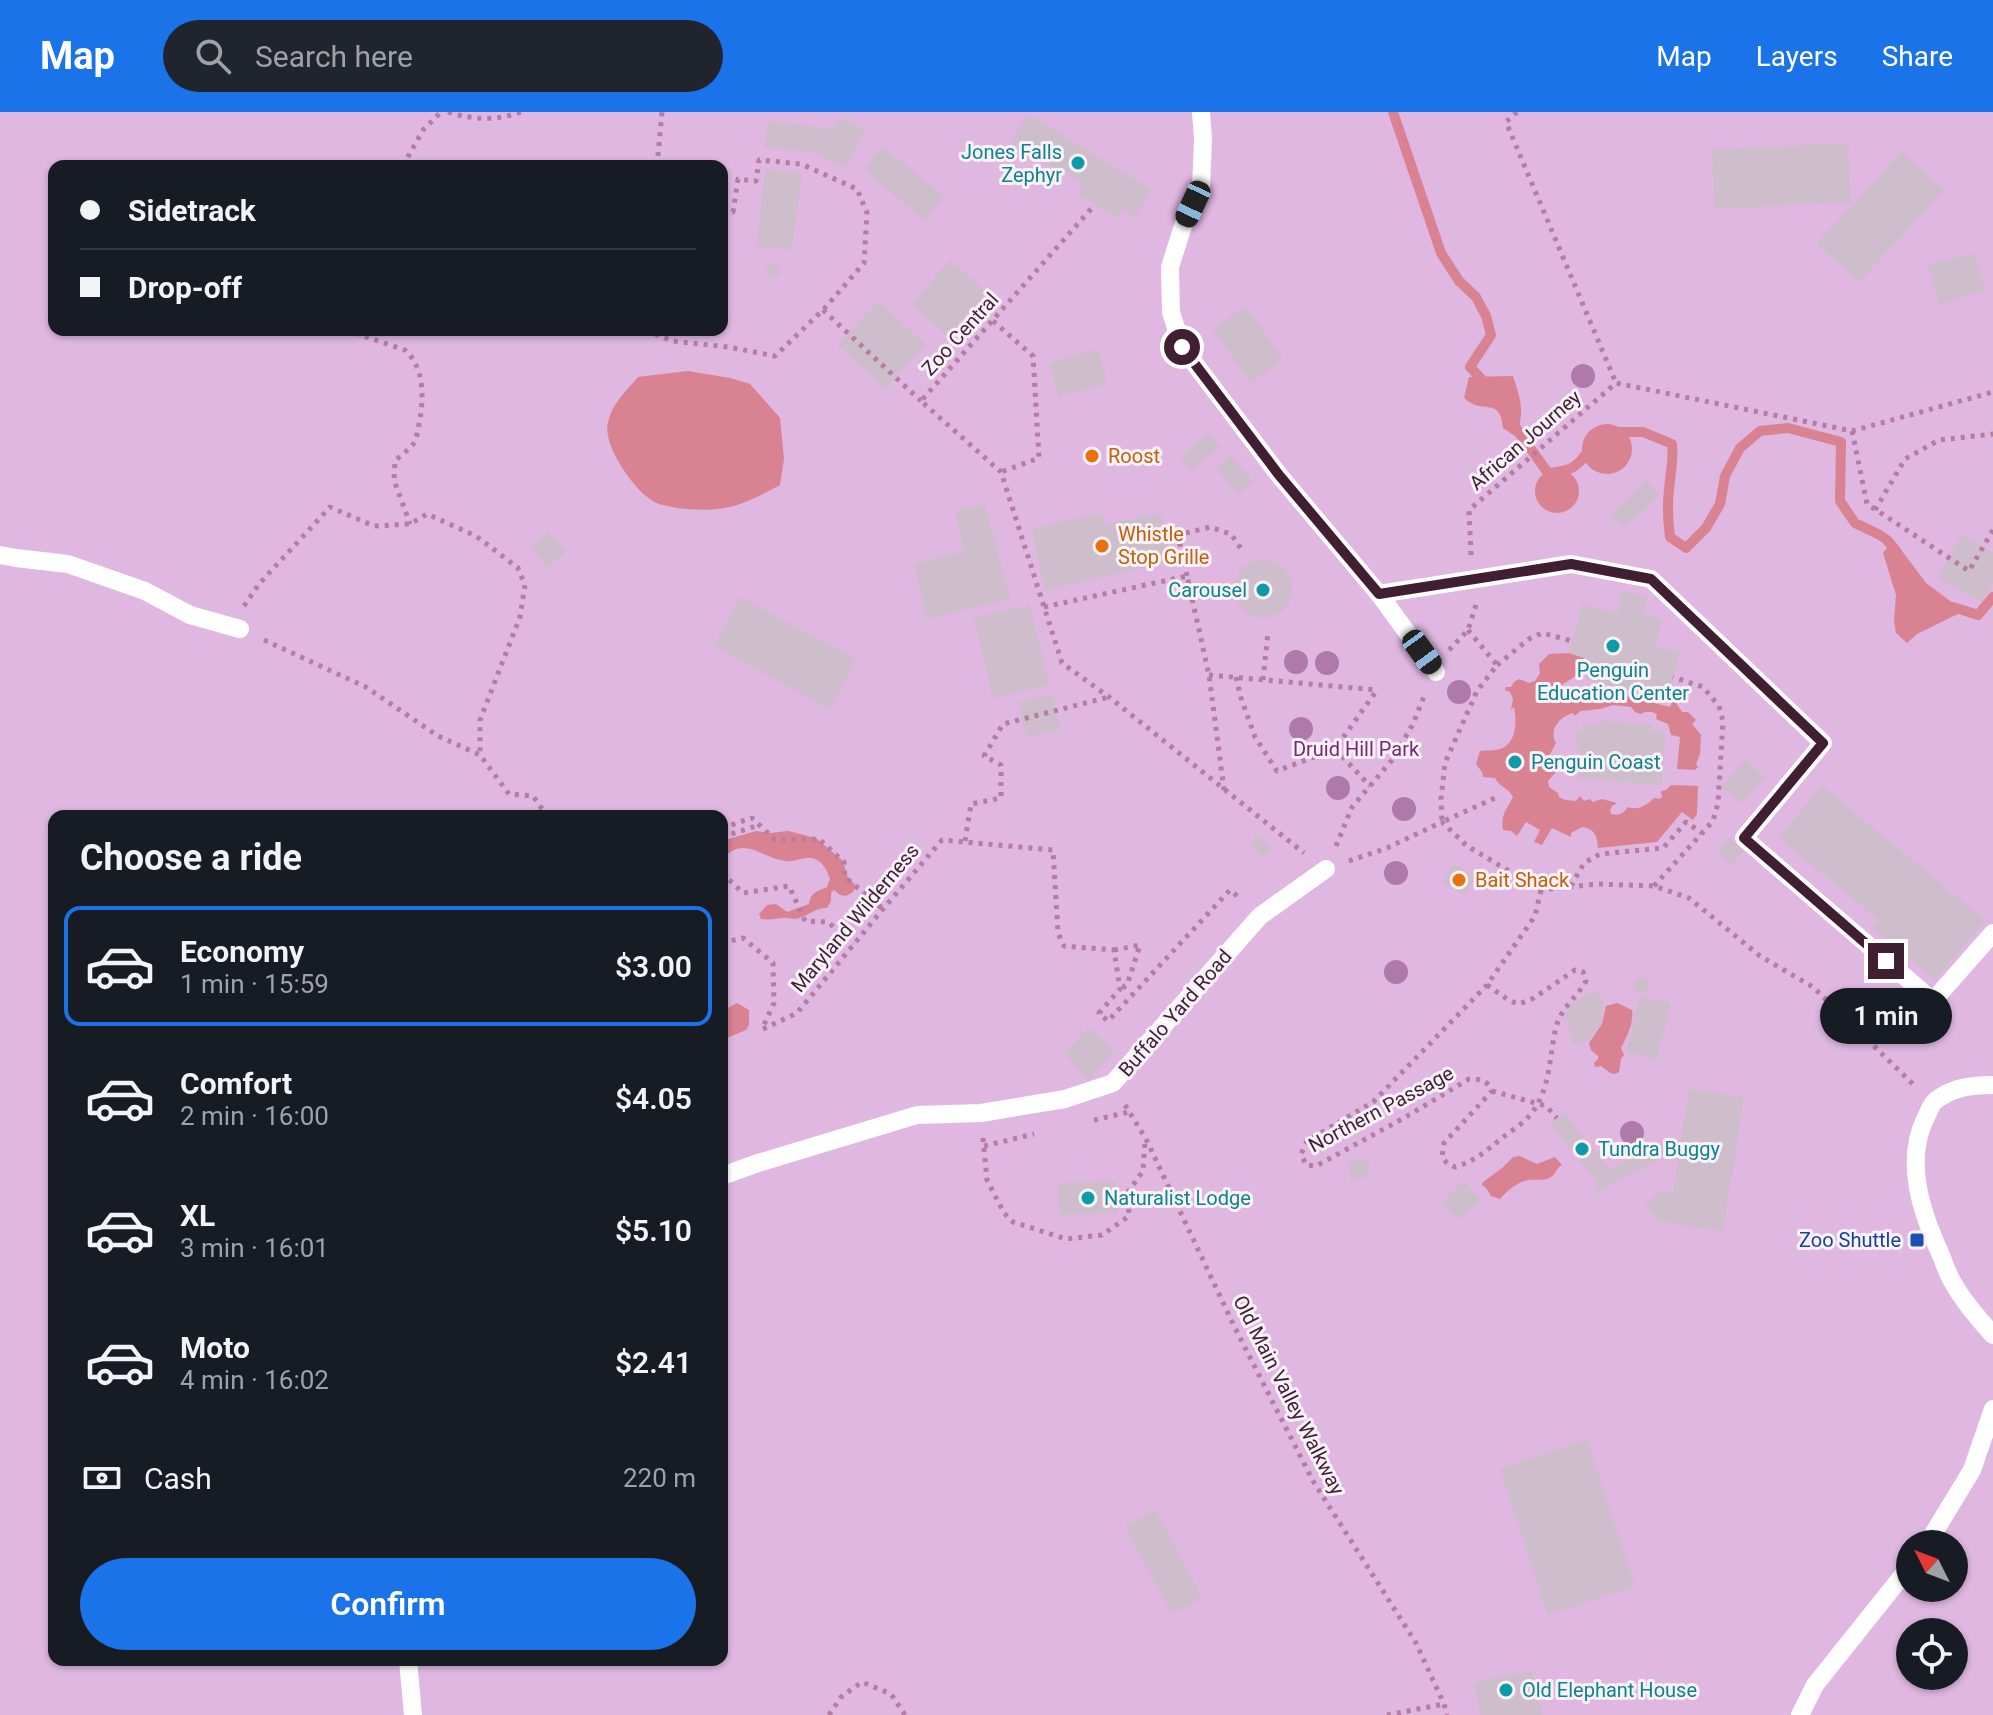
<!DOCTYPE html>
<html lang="en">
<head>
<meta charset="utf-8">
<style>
	:root { --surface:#171b24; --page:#20242c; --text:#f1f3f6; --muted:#9ea1a6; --line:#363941; --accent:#1a73e8 }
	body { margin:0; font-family:Roboto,sans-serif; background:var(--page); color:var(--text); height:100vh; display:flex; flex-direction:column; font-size:30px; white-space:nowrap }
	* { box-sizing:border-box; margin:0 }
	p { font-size:26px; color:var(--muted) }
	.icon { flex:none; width:44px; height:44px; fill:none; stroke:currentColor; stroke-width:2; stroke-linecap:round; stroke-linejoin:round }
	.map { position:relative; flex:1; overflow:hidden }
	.details { position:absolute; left:48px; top:698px; width:680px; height:856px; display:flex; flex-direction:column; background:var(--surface); border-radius:16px; box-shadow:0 2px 6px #0004 }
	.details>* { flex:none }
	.hud { position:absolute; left:48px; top:48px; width:680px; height:176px; border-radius:16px; box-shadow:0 2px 6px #0004; display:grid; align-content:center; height:176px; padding:0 32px; background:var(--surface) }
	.needle { width:52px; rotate:312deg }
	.controls { position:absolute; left:1896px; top:1418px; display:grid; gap:16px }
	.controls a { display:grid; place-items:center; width:72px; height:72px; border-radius:50%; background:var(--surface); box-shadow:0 2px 6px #0004; font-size:40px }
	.end { position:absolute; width:36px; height:36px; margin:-18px; border:10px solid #401f33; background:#fff; box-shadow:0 0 0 4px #fff }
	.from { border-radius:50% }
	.bubble { position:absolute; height:56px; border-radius:28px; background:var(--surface); box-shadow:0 2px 6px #0004; font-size:26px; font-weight:600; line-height:56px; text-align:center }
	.car { position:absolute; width:24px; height:48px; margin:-24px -12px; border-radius:10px; box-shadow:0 0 6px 2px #0007; background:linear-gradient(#222 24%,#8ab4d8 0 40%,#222 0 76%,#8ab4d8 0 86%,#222 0) }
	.hud b { display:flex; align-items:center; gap:28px; height:76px; font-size:30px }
	.hud b+b { border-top:2px solid var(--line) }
	.hud i { width:20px; height:20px; background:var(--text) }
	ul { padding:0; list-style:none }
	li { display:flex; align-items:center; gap:24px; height:120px; margin:0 16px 12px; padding:0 16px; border:4px solid transparent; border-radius:16px }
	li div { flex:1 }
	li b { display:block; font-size:30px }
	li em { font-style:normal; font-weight:600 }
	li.on { border-color:var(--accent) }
	li>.icon { width:72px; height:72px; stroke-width:1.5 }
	h2 { padding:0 32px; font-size:36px; line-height:96px }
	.pay { display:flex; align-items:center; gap:20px; height:88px; padding:0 32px; font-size:30px }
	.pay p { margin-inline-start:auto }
	.primary-button { display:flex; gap:16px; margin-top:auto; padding:16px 32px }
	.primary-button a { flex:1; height:92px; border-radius:48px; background:var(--accent); color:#fff; font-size:32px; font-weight:600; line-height:92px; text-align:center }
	header { display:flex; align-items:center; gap:48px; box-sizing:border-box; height:112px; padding:0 40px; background:var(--accent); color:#fff }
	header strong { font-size:38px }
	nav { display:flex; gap:44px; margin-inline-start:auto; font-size:28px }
	.search { width:560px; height:72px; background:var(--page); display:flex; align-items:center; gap:20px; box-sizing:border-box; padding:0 28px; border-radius:44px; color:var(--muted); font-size:30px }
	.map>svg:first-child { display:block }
</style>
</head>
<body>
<header>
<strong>Map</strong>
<div class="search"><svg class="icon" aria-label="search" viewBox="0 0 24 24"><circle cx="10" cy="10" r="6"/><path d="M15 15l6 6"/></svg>Search here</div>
<nav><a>Map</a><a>Layers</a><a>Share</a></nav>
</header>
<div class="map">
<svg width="1993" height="1603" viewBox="0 0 1993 1603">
	<rect width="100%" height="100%" fill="#ede1ea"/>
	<!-- green -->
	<path fill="#dfb7e1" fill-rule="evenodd" d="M0 0H1993V1603H0ZM54 54H722V218H54ZM54 704H722V1548H54ZM1910 1432H1954V1476H1910ZM1910 1520H1954V1564H1910Z"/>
	<!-- water -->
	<g fill="#d98291">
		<path d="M688 259 730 266 750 272 780 306 784 347 780 373C761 383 740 395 717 397 702 399 664 397 651 388 633 376 602 333 608 310 612 292 626 279 638 265Z"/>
		<path d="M1513 264C1520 285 1526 303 1515 324L1503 316C1500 283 1483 304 1464 286L1469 265Z"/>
		<circle cx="1607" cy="337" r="25"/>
		<circle cx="1557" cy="379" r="22"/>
		<path d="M1893 427 1926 471 1964 499 1917 522 1907 531 1896 521 1894 510 1896 483 1883 441Z"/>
		<path d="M1569 541 1584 546 1576 564 1550 580 1556 588 1579 589 1586 585 1590 575 1670 595 1672 590 1676 591 1682 600H1688L1696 608 1692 612 1701 623 1700 642 1696 652 1698 655 1695 658 1677 657 1680 625 1671 623 1668 612 1656 607 1657 603C1654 599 1645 599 1641 602L1635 600 1631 595 1613 593 1600 597 1581 599 1574 604 1573 601C1560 604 1548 618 1556 631L1549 644 1558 654 1557 659 1548 669 1549 675 1558 681 1559 685 1565 688 1576 689 1580 684 1584 689 1590 687 1593 690 1602 687 1617 691 1612 694 1610 698 1611 702C1619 704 1623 702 1628 695 1638 699 1647 693 1654 686L1659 687 1662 685 1661 679 1666 678 1671 673 1698 674 1697 702 1693 708 1682 700 1657 730 1598 736C1597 724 1595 717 1582 715L1571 721V725L1552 716 1542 733 1534 730 1540 718 1526 710 1517 724 1511 719 1503 718C1501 701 1506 699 1513 685 1509 676 1499 675 1495 666L1483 665 1482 660 1476 652 1480 639C1486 638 1494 639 1500 637 1517 631 1517 609 1514 595L1511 598 1513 587 1510 580 1505 578 1506 575H1511L1514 570 1519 567 1529 571 1535 569 1540 561 1539 552 1549 542Z"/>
		<path d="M756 719 770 721 788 719 816 726 843 749 847 764 856 774 853 780 846 784 840 783 834 778 831 781V789L827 796C815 795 808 805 795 807 791 807 786 805 782 806 773 807 770 808 761 807L759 802 767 793 776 792 787 800 809 792C810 781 817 779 827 775L830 767C827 759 824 751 815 747 806 743 795 751 785 749 759 745 745 723 722 747V729Z"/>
		<path d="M737 891 749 898V913L746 918 722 928V899Z"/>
		<path d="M1617 891 1632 898C1634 910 1627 925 1621 936L1624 943 1621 947 1619 960 1615 962 1610 961 1601 954 1595 955 1594 951 1598 947V944L1591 938 1589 931 1602 912 1606 894Z"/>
		<path d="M1520 1044 1537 1052 1555 1045 1562 1053C1555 1057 1556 1063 1549 1066 1543 1069 1534 1067 1528 1068 1517 1070 1507 1079 1500 1087L1491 1084 1486 1076 1482 1073 1483 1070 1502 1056 1513 1045Z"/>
	</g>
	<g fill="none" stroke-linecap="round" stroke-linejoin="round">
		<!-- stream -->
		<g stroke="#d98291" stroke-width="10">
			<path d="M1393 0 1441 141 1459 169 1476 185 1486 204 1491 223 1470 255 1487 273"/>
			<path d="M1513 307V312L1548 361C1570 359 1578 356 1589 337"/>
			<path d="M1614 320H1643L1672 332C1674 348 1670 362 1669 378 1667 394 1668 410 1670 425L1686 436 1706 416 1720 392 1725 364 1740 336 1760 319 1788 316 1841 330 1840 389 1855 411 1880 423 1887 428 1897 440"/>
			<path d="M1953 495 1978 503 1993 485"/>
		</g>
	</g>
	<!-- building -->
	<g fill="#cebdca">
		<path d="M1028 2 1152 78 1135 105 1122 97 1117 106 1078 82 1083 73 1011 29Z"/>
		<path d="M839 5 865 18 845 56 817 41 764 35 768 9 833 17Z"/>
		<path d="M1848 31 1851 90 1715 97 1712 38Z"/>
		<path d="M883 34 944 85 924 108 864 57Z"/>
		<path d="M1902 40 1944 78 1859 170 1817 131Z"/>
		<path d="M766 57 802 62 792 138 756 134Z"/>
		<path d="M1974 141 1985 178 1939 192 1928 153Z"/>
		<path d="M950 148 986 180 948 224 912 192Z"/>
		<circle cx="773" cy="159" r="7"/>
		<path d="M878 189 926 233 885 277 838 233Z"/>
		<path d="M1246 194 1283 248 1251 271 1212 217Z"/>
		<path d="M1098 237 1107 271 1059 284 1049 251Z"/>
		<path d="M1209 321 1220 335 1191 358 1180 344Z"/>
		<path d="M1231 344 1253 370 1238 383 1216 356Z"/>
		<path d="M1646 368 1659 383 1624 416 1611 403Z"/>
		<path d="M985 392 1010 487 927 507 914 452 965 439 955 400Z"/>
		<path d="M1102 401 1105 413 1161 401 1172 449 1045 478 1032 417Z"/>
		<path d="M549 421 566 439 548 455 531 436Z"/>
		<path d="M1962 423 1993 441V471L1981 491 1938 465Z"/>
		<circle cx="1263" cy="477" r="29"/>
		<path d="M1623 479 1647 486 1643 502 1662 507 1655 534 1680 541 1667 588 1586 567 1591 547 1569 541 1582 492 1617 502Z"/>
		<path d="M740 485 856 547 830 597 714 534Z"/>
		<path d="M1030 493 1049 573 993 586 974 506Z"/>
		<path d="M1053 582 1061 617 1027 625 1018 590Z"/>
		<path d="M1600 609 1652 612 1651 618 1665 619 1662 673 1578 667 1580 635H1575L1576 618H1581L1582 613 1599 614Z"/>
		<path d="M1745 648 1765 665 1742 692 1722 675Z"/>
		<path d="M1822 674 1985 808 1935 868 1873 816 1879 808 1779 726Z"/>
		<path d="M1257 724 1272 737 1264 745 1249 732Z"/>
		<path d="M1729 726 1744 738 1732 753 1718 741Z"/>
		<path d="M1453 752 1476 765 1465 783 1443 771Z"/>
		<circle cx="1641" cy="873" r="8"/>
		<path d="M1594 878 1604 890 1601 911 1587 929 1573 933 1565 897Z"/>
		<path d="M1640 884 1671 892 1656 948 1626 940Z"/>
		<path d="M1088 916 1114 939 1088 969 1065 941Z"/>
		<path d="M1689 977 1744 985 1723 1119 1658 1109 1645 1092 1662 1079 1673 1081 1679 1043 1661 1046 1597 1080 1596 1068 1550 1012 1564 1001 1610 1057 1653 1034 1681 1029Z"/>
		<path d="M1368 1047 1369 1065 1350 1067 1348 1049Z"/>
		<path d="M1116 1069 1117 1101 1059 1103 1058 1071Z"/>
		<path d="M1464 1069 1481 1087 1459 1108 1441 1091Z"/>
		<path d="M1587 1328 1635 1474 1548 1503 1500 1357Z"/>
		<path d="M1155 1398 1202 1486 1172 1502 1125 1414Z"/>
		<path d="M1532 1558 1542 1603H1481L1474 1571Z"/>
	</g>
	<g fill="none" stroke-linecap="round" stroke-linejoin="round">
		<!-- path -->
		<g stroke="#b57da1" stroke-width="5" stroke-dasharray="4 6" stroke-linecap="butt">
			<path d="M448 0C474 8 495 9 521 0"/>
			<path d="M1517 0 1506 10 1616 271"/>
			<path d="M403 54 423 18 441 0"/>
			<path d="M657 54 662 0"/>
			<path d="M1091 97 921 289 1001 360 1062 551 1109 585 1304 741"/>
			<path d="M823 198 921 289"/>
			<path d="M993 209 1033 244 1039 346 1001 360"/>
			<path d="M346 218 405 238C425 256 424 287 419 312 418 317 417 326 414 331 410 337 401 343 395 349L394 368 410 412"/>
			<path d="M646 218 672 229 728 235 775 244 823 198 864 151 867 101 857 77 801 52 759 48 756 69 738 67 733 100 722 98"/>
			<path d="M1852 319 1867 392 1969 459 1993 418"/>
			<path d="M1875 398 1905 347 1939 328 1993 322"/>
			<path d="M1471 443 1469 398 1616 271 1852 319 1993 280"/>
			<path d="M1187 464 1178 423 1210 415 1231 422 1244 441"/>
			<path d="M244 494 259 472 330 395 374 414 410 412 427 402 476 424 518 456 525 473 520 505 480 608V643"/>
			<path d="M1044 495 1187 464 1209 563 1224 678"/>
			<path d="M1468 518 1497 553 1477 579 1445 651 1441 687 1442 710 1495 686"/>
			<path d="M264 528 366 575 438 624 480 643 509 682 533 684 547 704"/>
			<path d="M1449 538 1468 518 1476 493"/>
			<path d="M1497 553 1529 527 1542 521 1572 529"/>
			<path d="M1209 563 1377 578"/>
			<path d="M1236 565 1241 586 1255 625 1277 659 1335 637 1377 578"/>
			<path d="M1263 568 1268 520"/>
			<path d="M1335 637 1370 674"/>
			<path d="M722 716 752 706 775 728 819 727 844 750 845 765 883 797"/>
			<path d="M722 725 759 713"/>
			<path d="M965 729 971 692 1001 686V653L984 644 1003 612 1109 585"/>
			<path d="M1336 734 1352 695 1392 648 1413 612 1425 582"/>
			<path d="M1349 749 1387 736 1442 710 1467 734 1541 778 1597 772 1654 774 1689 786 1760 844 1813 875 1915 974"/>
			<path d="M722 761 743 781 789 774 805 809 828 810 853 832"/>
			<path d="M1571 774 1584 751 1600 742 1663 736 1686 710 1702 721"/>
			<path d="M1654 774 1713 709 1718 691 1723 609 1719 594 1703 575 1673 565"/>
			<path d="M722 831 743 826 773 851 774 891 763 915"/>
			<path d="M1114 838 1140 833 1127 873 1120 877"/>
			<path d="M1487 873 1510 889 1519 892 1534 886 1575 858 1583 860 1586 869C1576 887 1562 894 1556 915 1549 944 1551 978 1530 1003 1523 1012 1511 1019 1502 1026 1486 1039 1475 1049 1455 1055L1447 1051 1442 1045 1444 1031 1492 979C1487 968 1481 967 1469 967L1404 1006 1316 1054 1306 1053 1301 1042 1307 1029 1373 990 1487 873 1535 804 1541 778"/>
			<path d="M763 917 797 901 883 797 942 728 1053 738 1058 821 1064 834 1114 838 1120 877 1099 901 1108 909 1230 778 1241 787"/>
			<path d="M1125 993 1146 1027 1235 1216 1313 1369 1416 1531 1444 1592 1447 1603"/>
			<path d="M1094 1008 1129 1000"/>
			<path d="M983 1026 987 1068 1004 1101 1013 1110 1066 1127 1102 1123 1129 1104 1128 1080 1143 1059 1145 1028"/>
			<path d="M984 1034 1034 1022"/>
			<path d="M829 1603 841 1585 862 1570 891 1582 905 1603"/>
			<path d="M1387 1603 1444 1592"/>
		</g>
		<!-- service -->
		<g stroke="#fff" stroke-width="18">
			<path d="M1201 0 1203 27 1201 77 1183 114 1170 155 1171 200 1182 235 1279 363 1379 482 1571 452 1651 467 1823 631 1744 726 1933 889 1993 821"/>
			<path d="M0 443 16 446 68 452 145 479 190 503 240 517"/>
			<path d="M1379 482 1436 560"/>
			<path d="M1993 973C1971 973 1953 975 1935 989 1931 993 1929 999 1926 1005 1904 1049 1921 1099 1940 1141 1944 1150 1947 1161 1952 1169 1963 1189 1978 1206 1993 1223"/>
			<path d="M722 1064 758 1051 917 1003 981 1001 1065 987 1113 971 1260 804 1326 757"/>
			<path d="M1927 1432 1972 1358 1993 1297"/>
			<path d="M408 1548 413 1603"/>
			<path d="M1800 1603 1815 1573 1910 1454"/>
		</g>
		<!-- path-bridge -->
		<path stroke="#b57da1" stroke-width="5" stroke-dasharray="4 6" stroke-linecap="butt" d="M1492 979 1546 994 1557 1006"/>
	</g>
	<!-- trees -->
	<g fill="#af79aa">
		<circle cx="1583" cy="264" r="12"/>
		<circle cx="1296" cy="550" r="12"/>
		<circle cx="1327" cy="551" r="12"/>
		<circle cx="1459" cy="580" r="12"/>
		<circle cx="1301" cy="617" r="12"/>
		<circle cx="1338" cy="676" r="12"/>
		<circle cx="1404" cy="697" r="12"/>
		<circle cx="1396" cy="761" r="12"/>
		<circle cx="1396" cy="860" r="12"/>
		<circle cx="1632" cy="1021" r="12"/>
	</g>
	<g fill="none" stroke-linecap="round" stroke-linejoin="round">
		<!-- route -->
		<path stroke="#401f33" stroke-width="10" d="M1182 235 1279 363 1379 482 1571 452 1651 467 1823 631 1744 726 1886 849"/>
	</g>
	<!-- markers -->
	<g fill="#0f9aa8" stroke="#f9f2f8" stroke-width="3">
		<circle cx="1078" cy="51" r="8"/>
		<circle cx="1263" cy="478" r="8"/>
		<circle cx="1613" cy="534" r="8"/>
		<circle cx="1515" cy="650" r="8"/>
		<circle cx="1582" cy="1037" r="8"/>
		<circle cx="1088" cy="1086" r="8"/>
		<circle cx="1506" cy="1578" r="8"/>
	</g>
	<g fill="#e8710a" stroke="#f9f2f8" stroke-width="3">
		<circle cx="1092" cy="344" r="8"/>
		<circle cx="1102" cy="434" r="8"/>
		<circle cx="1459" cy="768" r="8"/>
	</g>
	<rect fill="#1a4fb4" stroke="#f9f2f8" stroke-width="3" x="1909" y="1120" width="16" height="16" rx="4"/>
	<g text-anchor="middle" stroke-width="6" stroke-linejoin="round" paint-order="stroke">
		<!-- culture labels -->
		<g font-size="20" fill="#0d838f" stroke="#f9f2f8" text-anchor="start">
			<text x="1062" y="47" text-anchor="end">Jones Falls<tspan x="1062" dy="23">Zephyr</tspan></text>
			<text x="1247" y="485" text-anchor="end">Carousel</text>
			<text x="1613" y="565" text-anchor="middle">Penguin<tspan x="1613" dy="23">Education Center</tspan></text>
			<text x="1531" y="657">Penguin Coast</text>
			<text x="1598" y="1044">Tundra Buggy</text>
			<text x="1104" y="1093">Naturalist Lodge</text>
			<text x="1522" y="1585">Old Elephant House</text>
		</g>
		<!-- street labels -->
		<g font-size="20" fill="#401f33" stroke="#f9f2f8">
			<text transform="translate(960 222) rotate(-48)" y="7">Zoo Central</text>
			<text transform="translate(1525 328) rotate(-41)" y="7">African Journey</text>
			<text transform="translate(855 806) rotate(-50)" y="7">Maryland Wilderness</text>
			<text transform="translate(1175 901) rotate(-49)" y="7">Buffalo Yard Road</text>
			<text transform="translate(1381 997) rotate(-28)" y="7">Northern Passage</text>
			<text transform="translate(1289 1283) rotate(63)" y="7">Old Main Valley Walkway</text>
		</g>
		<!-- food labels -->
		<g font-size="20" fill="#c56008" stroke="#f9f2f8" text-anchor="start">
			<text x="1108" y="351">Roost</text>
			<text x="1118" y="429">Whistle<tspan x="1118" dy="23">Stop Grille</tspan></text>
			<text x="1475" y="775">Bait Shack</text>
		</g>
		<!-- park labels -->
		<g font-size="20" fill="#7c2476" stroke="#f9f2f8">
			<text x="1356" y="644">Druid Hill Park</text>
		</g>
		<!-- transit labels -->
		<g font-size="20" fill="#164399" stroke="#f9f2f8" text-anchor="end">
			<text x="1901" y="1135">Zoo Shuttle</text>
		</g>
	</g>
</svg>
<div class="controls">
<a><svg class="needle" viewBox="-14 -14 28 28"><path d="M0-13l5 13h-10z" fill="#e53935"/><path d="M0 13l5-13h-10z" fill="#9ea1a6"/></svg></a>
<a><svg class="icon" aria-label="locate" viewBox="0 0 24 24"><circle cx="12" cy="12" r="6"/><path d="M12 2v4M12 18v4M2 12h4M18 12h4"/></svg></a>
</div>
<i class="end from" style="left:1182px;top:235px"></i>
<i class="end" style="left:1886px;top:849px"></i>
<div class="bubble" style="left:1820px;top:876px;width:132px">1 min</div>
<i class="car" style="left:1193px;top:92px;rotate:205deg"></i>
<i class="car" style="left:1422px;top:540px;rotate:144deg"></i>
<div class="hud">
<b><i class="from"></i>Sidetrack</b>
<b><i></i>Drop-off</b>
</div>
<section class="details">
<h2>Choose a ride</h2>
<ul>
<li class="on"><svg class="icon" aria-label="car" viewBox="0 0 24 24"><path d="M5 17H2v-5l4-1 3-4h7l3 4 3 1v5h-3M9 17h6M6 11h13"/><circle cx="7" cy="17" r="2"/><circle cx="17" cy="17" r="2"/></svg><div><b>Economy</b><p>1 min · 15:59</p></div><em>$3.00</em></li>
<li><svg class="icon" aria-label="car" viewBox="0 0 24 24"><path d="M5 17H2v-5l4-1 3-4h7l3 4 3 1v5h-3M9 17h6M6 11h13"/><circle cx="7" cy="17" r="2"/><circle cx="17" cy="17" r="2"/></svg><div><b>Comfort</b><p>2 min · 16:00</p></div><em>$4.05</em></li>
<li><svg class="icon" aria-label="car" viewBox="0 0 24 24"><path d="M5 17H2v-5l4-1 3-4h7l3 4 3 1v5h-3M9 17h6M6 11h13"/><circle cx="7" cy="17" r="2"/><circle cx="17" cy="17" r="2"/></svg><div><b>XL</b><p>3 min · 16:01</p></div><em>$5.10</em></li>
<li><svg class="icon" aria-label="car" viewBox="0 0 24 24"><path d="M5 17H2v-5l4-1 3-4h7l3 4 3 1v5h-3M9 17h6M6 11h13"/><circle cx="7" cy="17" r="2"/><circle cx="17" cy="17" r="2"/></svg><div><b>Moto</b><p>4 min · 16:02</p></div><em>$2.41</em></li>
</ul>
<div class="pay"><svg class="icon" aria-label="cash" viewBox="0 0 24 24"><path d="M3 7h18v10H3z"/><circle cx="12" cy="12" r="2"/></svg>Cash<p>220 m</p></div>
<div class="primary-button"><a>Confirm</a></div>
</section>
</div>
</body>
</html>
